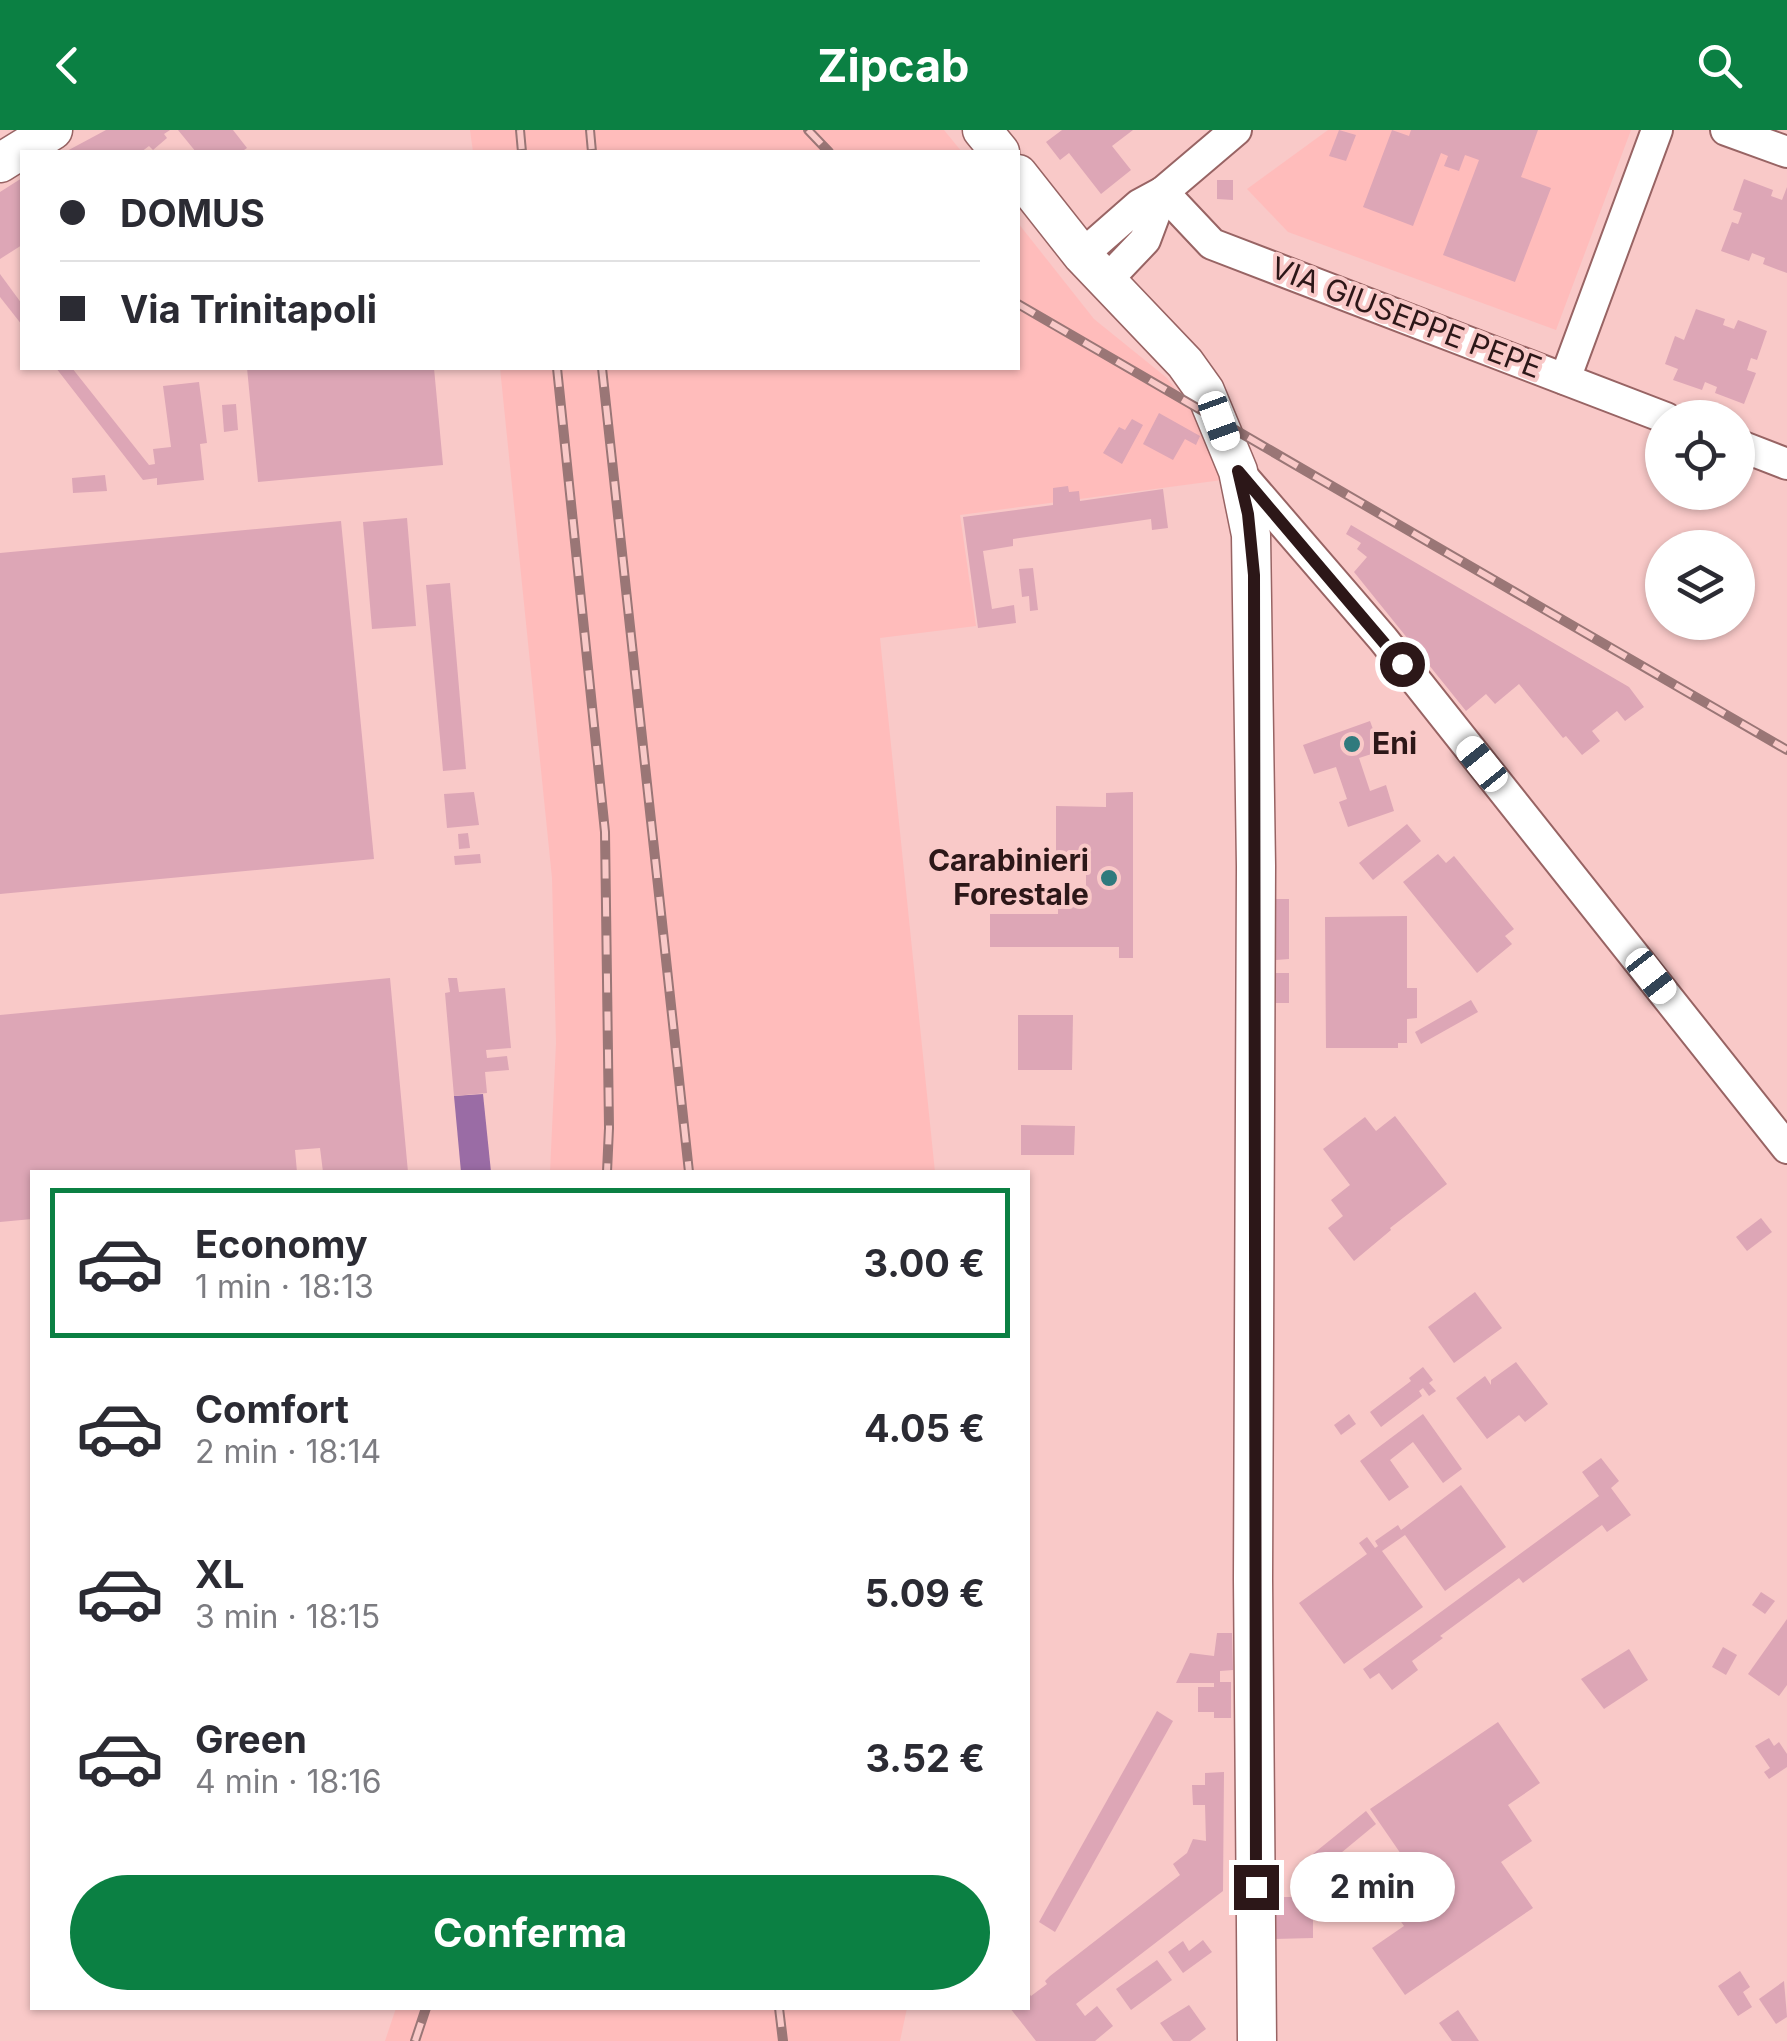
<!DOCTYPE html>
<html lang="it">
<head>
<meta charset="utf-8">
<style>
	:root { --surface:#fff; --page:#f2f2f3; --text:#2b2b33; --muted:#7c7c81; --line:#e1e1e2; --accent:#0b8043 }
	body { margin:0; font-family:Inter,sans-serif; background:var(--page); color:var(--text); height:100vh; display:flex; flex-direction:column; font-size:38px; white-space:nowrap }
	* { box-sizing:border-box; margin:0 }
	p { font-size:32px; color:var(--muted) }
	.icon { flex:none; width:55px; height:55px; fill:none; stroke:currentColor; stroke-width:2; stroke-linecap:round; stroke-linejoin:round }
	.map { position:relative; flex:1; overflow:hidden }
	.sheet { position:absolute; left:30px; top:1040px; width:1000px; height:840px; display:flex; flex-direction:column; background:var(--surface); border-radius:0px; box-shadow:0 2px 8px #0004 }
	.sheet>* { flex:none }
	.hud { position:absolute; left:20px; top:20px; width:1000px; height:220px; border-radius:0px; box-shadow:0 2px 8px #0004; display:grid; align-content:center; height:220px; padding:0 40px; background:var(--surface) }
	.buttons { position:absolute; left:1645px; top:270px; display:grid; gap:20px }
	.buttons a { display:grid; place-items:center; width:110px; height:110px; border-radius:50%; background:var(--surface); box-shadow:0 2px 8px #0004; font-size:50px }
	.end { position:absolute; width:45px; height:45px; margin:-22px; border:12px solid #2c1718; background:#fff; box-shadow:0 0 0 5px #fff }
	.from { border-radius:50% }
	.bubble { position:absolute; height:70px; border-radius:35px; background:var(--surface); box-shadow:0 2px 8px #0004; font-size:32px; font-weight:700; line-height:70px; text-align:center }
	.car { position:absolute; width:30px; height:60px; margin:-30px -15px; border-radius:12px; box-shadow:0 0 8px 2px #0007; background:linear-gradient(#fff 24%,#345 0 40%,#fff 0 76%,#345 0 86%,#fff 0) }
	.hud b { display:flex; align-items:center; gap:35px; height:95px; font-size:38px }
	.hud b+b { border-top:2px solid var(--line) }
	.hud i { width:25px; height:25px; background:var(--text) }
	ul { padding:18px 0 0; list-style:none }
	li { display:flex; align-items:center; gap:30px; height:150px; margin:0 20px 15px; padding:0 20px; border:5px solid transparent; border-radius:0px }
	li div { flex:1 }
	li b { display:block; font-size:38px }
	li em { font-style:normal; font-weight:700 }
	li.selected { border-color:var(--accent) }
	li>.icon { width:90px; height:90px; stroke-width:1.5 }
	.primary-button { display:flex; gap:20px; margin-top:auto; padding:20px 40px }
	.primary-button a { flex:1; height:115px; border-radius:60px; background:var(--accent); color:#fff; font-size:40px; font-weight:700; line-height:115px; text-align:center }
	header { display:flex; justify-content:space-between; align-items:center; height:130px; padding:0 40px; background:var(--accent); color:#fff; font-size:45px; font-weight:700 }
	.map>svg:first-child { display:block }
</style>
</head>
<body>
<header><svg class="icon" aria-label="back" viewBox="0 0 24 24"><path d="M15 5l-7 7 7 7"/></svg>Zipcab<svg class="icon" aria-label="search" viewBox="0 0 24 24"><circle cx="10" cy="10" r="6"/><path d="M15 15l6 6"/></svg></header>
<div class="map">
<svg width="1787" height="1911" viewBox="0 0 1787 1911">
	<rect width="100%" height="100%" fill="#f9c9c8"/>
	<!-- built -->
	<g fill="#ffbcbb">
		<path d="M470 0H944L962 22H473Z"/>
		<path d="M1328 0H1631L1556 200 1288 102 1247 59Z"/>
		<path d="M1018 93 1094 189 1167 248 1203 295 1222 350 960 385 976 496 880 508 935 1042H550L556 913 552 748 500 238H1018Z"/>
		<path d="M396 1878H907L900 1911H385Z"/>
	</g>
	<!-- water -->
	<path fill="#9a6ca5" d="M483 964 491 1042H461L454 966Z"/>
	<!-- building -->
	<g fill="#dda6b6">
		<path d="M106 0H170L164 4 167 8 153 20 149 16 141 22H65Z"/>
		<path d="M178 0H233L247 18 241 22H196Z"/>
		<path d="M1062 0H1133L1112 16 1131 40 1101 64 1069 23 1060 30 1046 12Z"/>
		<path d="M1339 0 1356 5 1346 31 1329 26Z"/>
		<path d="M1392 0 1409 6 1411 0H1538L1521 47 1551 58 1515 152 1443 125 1479 30 1465 25 1459 41 1444 36 1448 26 1441 23 1413 96 1363 77Z"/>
		<path d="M22 48V115L0 129V62Z"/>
		<path d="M1744 49 1773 60 1771 66 1782 70 1787 57V143L1763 134 1765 128 1752 123 1749 131 1721 121 1732 92 1738 94 1742 83 1733 80Z"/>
		<path d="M1217 50H1233V70L1217 69Z"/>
		<path d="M0 144 22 174V195L0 167Z"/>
		<path d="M1696 179 1725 189 1723 195 1734 199 1738 190 1767 201 1757 230 1751 228 1747 240 1756 243 1744 274 1715 263 1717 257 1705 252 1702 260 1673 250 1678 239 1665 234 1675 206 1684 210Z"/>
		<path d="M56 238H72L149 335 155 334 153 319 171 317 163 256 199 252 207 313 200 314 204 350 157 355V348L143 350Z"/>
		<path d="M247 238H434L443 335 258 352Z"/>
		<path d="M236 274 238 300 224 302 222 275Z"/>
		<path d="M1159 283 1200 306 1196 315 1185 309 1173 330 1143 314Z"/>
		<path d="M1132 289 1143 295 1122 334 1103 323 1119 297 1125 300Z"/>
		<path d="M105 345 107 361 73 363 72 348Z"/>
		<path d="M1068 356 1069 362 1079 361 1080 371 1163 359 1168 398 1152 400 1151 389 1013 409V416L983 421 992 479 1014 475 1016 493 978 498 963 387 1053 375V358Z"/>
		<path d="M407 388 416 496 372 499 363 392Z"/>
		<path d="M341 391 374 729 0 764V423Z"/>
		<path d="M1351 395 1629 557 1644 577 1625 591 1617 581 1592 601 1600 611 1582 625 1566 606 1563 608 1519 554 1495 574 1486 564 1466 581 1354 442 1367 427 1357 419 1361 413 1346 404Z"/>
		<path d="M1033 438 1038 480 1030 481 1029 466 1022 467 1019 439Z"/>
		<path d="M450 453 466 639 443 641 426 455Z"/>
		<path d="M1370 591 1381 621 1359 628 1370 661 1386 655 1394 681 1348 697 1339 672 1347 669 1336 637 1314 644 1303 615Z"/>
		<path d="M474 662 479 695 447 698 444 664Z"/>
		<path d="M1133 662V828H1119V817H990V784H1058V764H1086V732H1056V676L1106 677V663Z"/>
		<path d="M1407 694 1421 711 1373 750 1359 733Z"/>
		<path d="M468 703 470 718 459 719 458 704Z"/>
		<path d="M480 724 481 733 455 735 454 726Z"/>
		<path d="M1438 724 1446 733 1454 726 1514 799 1505 806 1512 814 1477 843 1403 752Z"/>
		<path d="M1275 769H1289V829L1276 830Z"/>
		<path d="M1407 786V858H1417V888L1407 889V913H1398V918H1326L1325 787Z"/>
		<rect x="1276" y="843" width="13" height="30"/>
		<path d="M390 848 408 1042H323L320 1018 295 1020 297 1042H32V1089L0 1092V885Z"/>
		<path d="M448 848H457L459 862 505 858 511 918 486 920 487 928 507 926 509 940 485 942 487 963 454 966 445 863 450 862Z"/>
		<path d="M1471 870 1478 882 1421 914 1415 902Z"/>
		<path d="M1018 885H1073L1072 940H1018Z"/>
		<path d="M1395 986 1447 1054 1390 1098 1391 1100 1354 1131 1328 1098 1343 1086 1331 1070 1350 1055 1323 1019 1365 987 1376 1001Z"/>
		<path d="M1021 995 1075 996 1074 1025H1021Z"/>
		<path d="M1761 1088 1772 1102 1747 1121 1736 1107Z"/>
		<path d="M1475 1162 1502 1198 1454 1233 1428 1197Z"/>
		<path d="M1516 1232 1548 1274 1525 1292 1519 1285 1487 1309 1456 1268 1485 1246 1491 1255V1250Z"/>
		<path d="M1423 1237 1433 1250 1429 1253 1436 1261 1429 1266 1423 1258 1419 1261 1422 1266 1381 1297 1370 1282 1411 1251 1409 1248Z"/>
		<path d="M1349 1284 1356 1294 1341 1305 1334 1295Z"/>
		<path d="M1423 1284 1462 1339 1443 1353 1413 1312 1390 1330 1409 1357 1389 1371 1360 1331Z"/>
		<path d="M1601 1328 1619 1351 1611 1358 1631 1385 1607 1402 1602 1395 1523 1453 1519 1448 1440 1506 1443 1508 1412 1531 1418 1540 1392 1560 1379 1543 1370 1549 1363 1539 1599 1366 1582 1342Z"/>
		<path d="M1461 1355 1506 1417 1445 1461 1405 1405 1382 1421 1423 1477 1344 1534 1299 1473 1367 1424 1359 1413 1367 1407 1375 1418 1378 1416 1375 1411 1398 1395 1401 1400Z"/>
		<path d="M1761 1462 1775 1471 1765 1484 1752 1475Z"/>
		<path d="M1787 1489V1555L1779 1566 1748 1544Z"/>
		<path d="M1217 1503H1232L1233 1540 1220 1541V1552H1231V1588H1214V1582H1198V1557H1214V1553H1176L1190 1523 1214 1526Z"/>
		<path d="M1723 1517 1737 1525 1726 1545 1712 1537Z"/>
		<path d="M1629 1519 1648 1550 1604 1579 1581 1549Z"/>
		<path d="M1157 1581 1173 1591 1055 1802 1039 1792Z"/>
		<path d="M1498 1592 1540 1653 1508 1675 1532 1711 1501 1732 1533 1778 1405 1865 1372 1818 1404 1796 1371 1749 1403 1727 1370 1679Z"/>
		<path d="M1769 1608 1774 1616 1779 1612 1787 1624V1637L1769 1649 1764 1642 1770 1638 1755 1616Z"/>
		<path d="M1224 1642 1223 1761 1076 1874 1085 1886 1097 1876 1113 1896 1095 1911H1036L1010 1878H1028V1862L1031 1866 1047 1854 1045 1851 1050 1846 1180 1745 1173 1734 1187 1723 1193 1709 1206 1711 1205 1675H1193L1192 1655H1205V1643Z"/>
		<path d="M1366 1681 1376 1694 1324 1737 1313 1724Z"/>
		<path d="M1274 1767H1313V1808L1274 1809Z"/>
		<path d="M1203 1810 1212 1822 1183 1843 1168 1822 1183 1811 1189 1821Z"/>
		<path d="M1157 1830 1172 1850 1131 1880 1116 1859Z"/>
		<path d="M1740 1841 1750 1857 1743 1862 1752 1877 1738 1886 1718 1856Z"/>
		<path d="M1784 1851 1787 1887 1776 1894 1759 1869Z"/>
		<path d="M1189 1875 1206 1899 1190 1911H1173L1160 1893Z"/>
		<path d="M1458 1880 1479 1911H1452L1439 1893Z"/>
	</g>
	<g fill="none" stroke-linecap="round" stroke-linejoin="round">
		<defs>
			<g id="minor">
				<path d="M1726 0 1787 22"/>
				<path d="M1163 62 1212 114 1666 288"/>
				<path d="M1082 125 1139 75 1163 62 1236 0"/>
				<path d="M1106 151 1145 110 1163 62"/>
				<path d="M1565 249 1657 0"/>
				<path d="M1738 315 1787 334"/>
				<path d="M1238 341 1383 509 1787 1018"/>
			</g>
			<g id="major">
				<path d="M982 0 1000 22"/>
				<path d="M0 33 53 0"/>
				<path d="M1018 44 1082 125 1185 233 1205 261 1238 341 1251 405 1256 736 1253 1449 1257 1911"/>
			</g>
		</defs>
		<!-- minor casing -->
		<use href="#minor" stroke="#986464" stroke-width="34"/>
		<!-- major casing -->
		<use href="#major" stroke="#986464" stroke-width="41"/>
		<!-- minor -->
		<use href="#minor" stroke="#fff" stroke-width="30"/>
		<!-- major -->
		<use href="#major" stroke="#fff" stroke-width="38"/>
		<defs>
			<g id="rail">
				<path d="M520 0 522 22"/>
				<path d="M590 0 592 22"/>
				<path d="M808 0 829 22"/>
				<path d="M1018 174 1787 620"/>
				<path d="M557 238 605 702 609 998 607 1042"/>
				<path d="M602 238 689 1042"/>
				<path d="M779 1878 783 1911"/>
				<path d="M415 1911 426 1878"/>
			</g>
		</defs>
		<!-- rail casing -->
		<use href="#rail" stroke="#9a7676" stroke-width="10"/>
		<!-- rail -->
		<use href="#rail" stroke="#f9c9c8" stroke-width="6" stroke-dasharray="19" stroke-linecap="butt"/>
	</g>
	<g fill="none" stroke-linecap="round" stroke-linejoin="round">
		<!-- route -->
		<path stroke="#2c1718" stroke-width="12" d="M1256 1757 1254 445 1248 384 1238 341 1402 534"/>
	</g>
	<!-- markers -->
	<g fill="#307a7d" stroke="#f9c9c8" stroke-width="4">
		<circle cx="1352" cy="614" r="10"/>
		<circle cx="1109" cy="748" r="10"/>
	</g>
	<g text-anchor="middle" stroke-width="8" stroke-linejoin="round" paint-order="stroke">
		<!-- street labels -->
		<g font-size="30" fill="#2c1718" stroke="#f9c9c8">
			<text transform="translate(1406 188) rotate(21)" y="10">VIA GIUSEPPE PEPE</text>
		</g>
		<!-- poi labels -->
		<g font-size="30" font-weight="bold" fill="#2c1718" stroke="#f9c9c8" text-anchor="start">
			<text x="1372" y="624">Eni</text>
			<text x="1089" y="741" text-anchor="end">Carabinieri<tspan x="1089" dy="34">Forestale</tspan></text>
		</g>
	</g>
</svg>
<div class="buttons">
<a><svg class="icon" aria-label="locate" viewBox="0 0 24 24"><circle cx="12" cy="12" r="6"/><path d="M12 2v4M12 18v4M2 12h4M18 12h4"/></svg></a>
<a><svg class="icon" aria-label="layers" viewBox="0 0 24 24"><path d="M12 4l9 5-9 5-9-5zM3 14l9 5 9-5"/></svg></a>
</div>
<i class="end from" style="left:1402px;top:534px"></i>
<i class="end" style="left:1256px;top:1757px"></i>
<div class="bubble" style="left:1290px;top:1722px;width:165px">2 min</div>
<i class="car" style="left:1219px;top:291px;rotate:160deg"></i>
<i class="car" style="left:1482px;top:634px;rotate:321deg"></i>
<i class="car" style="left:1651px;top:846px;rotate:142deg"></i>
<div class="hud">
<b><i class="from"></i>DOMUS</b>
<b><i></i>Via Trinitapoli</b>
</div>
<section class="sheet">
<ul>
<li class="selected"><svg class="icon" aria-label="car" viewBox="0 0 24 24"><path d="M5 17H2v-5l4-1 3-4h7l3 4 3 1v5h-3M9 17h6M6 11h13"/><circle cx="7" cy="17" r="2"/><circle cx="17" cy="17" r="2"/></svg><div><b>Economy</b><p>1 min · 18:13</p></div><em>3.00 €</em></li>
<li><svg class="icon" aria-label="car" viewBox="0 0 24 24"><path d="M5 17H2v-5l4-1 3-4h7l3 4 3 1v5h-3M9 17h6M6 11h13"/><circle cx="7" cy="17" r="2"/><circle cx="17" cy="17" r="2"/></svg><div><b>Comfort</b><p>2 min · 18:14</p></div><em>4.05 €</em></li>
<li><svg class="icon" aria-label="car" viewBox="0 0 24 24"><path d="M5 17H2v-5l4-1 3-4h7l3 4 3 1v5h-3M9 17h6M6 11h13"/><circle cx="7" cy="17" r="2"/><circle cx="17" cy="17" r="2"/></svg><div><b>XL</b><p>3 min · 18:15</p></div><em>5.09 €</em></li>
<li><svg class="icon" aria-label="car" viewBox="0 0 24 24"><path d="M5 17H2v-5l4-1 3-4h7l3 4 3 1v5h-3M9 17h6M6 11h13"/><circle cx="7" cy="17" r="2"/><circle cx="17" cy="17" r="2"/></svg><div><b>Green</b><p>4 min · 18:16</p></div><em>3.52 €</em></li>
</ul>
<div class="primary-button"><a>Conferma</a></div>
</section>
</div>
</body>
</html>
